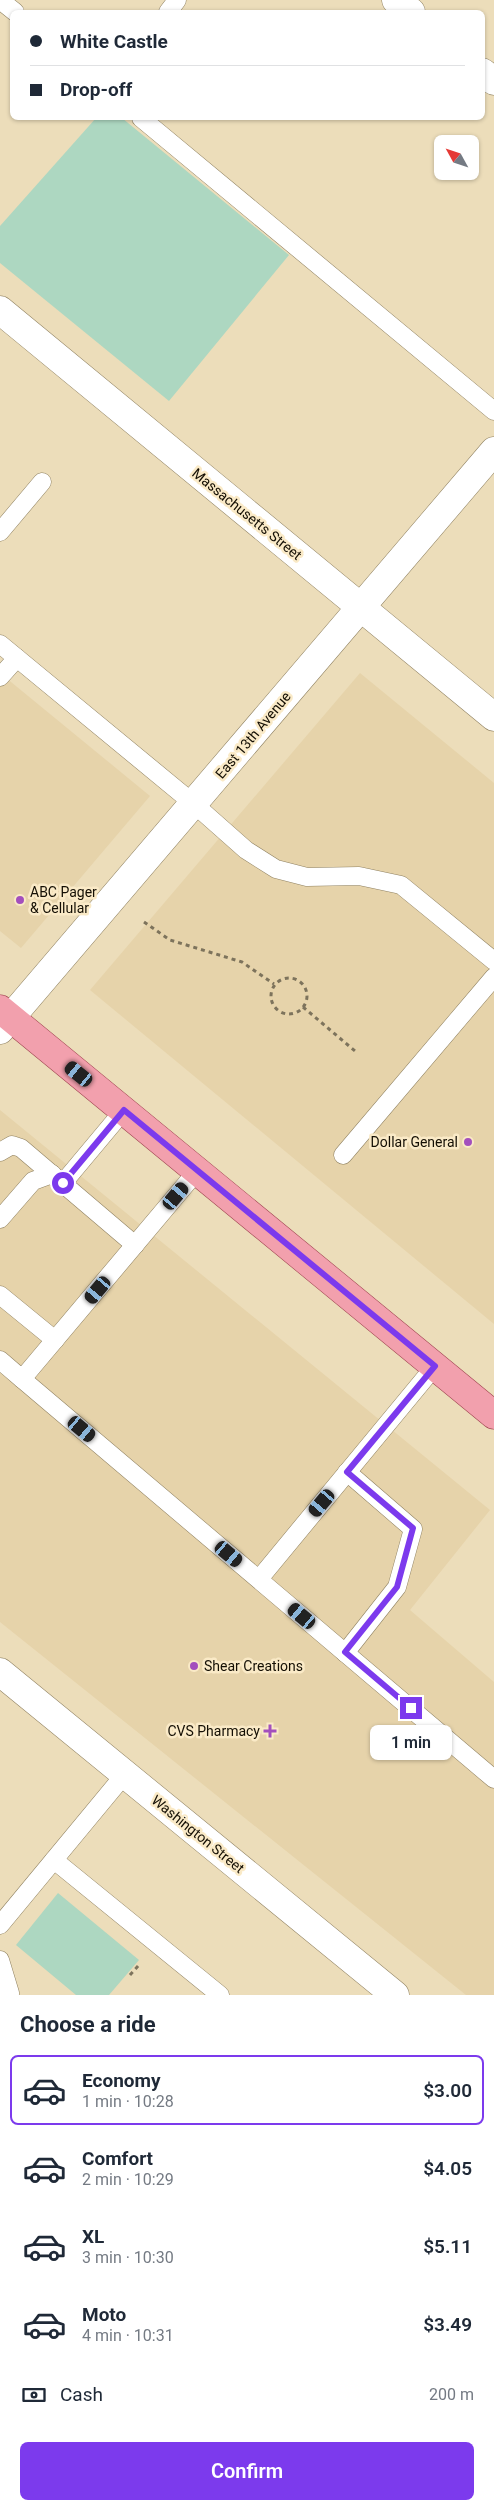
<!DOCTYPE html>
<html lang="en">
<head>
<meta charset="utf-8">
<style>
	:root { --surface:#fff; --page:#f6f6f7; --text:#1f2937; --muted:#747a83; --line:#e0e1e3; --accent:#7c3aed }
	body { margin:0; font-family:Roboto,sans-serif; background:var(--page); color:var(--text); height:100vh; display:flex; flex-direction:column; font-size:19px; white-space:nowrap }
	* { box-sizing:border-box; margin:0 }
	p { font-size:16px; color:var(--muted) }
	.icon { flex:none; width:28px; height:28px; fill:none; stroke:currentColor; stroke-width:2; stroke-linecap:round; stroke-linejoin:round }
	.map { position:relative; height:1995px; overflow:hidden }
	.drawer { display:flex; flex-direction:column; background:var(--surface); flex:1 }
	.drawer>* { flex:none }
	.hud { position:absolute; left:10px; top:10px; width:475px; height:110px; border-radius:8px; box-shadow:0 1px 4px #0004; display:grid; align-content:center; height:110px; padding:0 20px; background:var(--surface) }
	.needle { width:32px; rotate:310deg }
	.controls { position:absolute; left:434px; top:135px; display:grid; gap:10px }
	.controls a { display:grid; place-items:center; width:45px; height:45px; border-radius:8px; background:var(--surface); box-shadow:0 1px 4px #0004; font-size:25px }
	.end { position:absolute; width:22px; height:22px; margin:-11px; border:6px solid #7c3aed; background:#fff; box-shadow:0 0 0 2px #fff }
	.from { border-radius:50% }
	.bubble { position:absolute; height:35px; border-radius:8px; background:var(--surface); box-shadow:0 1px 4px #0004; font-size:16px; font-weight:600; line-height:35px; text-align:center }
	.car { position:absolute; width:15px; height:30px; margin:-15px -8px; border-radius:6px; box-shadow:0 0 4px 1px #0007; background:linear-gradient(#222 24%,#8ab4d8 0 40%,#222 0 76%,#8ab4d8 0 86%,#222 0) }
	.hud b { display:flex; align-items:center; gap:18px; height:48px; font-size:19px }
	.hud b+b { border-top:1px solid var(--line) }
	.hud i { width:12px; height:12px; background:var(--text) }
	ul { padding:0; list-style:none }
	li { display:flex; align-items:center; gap:15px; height:70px; margin:0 10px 8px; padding:0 10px; border:2px solid transparent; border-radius:8px }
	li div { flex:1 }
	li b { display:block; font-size:19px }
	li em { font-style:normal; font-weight:600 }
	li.selected { border-color:var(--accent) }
	li>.icon { width:45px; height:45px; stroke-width:1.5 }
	h2 { padding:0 20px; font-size:22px; line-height:60px }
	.pay { display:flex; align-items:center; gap:12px; height:55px; padding:0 20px; font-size:19px }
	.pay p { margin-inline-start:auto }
	.button { display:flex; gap:10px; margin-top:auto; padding:10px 20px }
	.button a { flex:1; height:58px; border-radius:8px; background:var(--accent); color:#fff; font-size:20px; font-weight:600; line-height:58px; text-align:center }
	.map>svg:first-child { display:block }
</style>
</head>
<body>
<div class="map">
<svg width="494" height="1995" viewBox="0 0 494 1995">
	<rect width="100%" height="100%" fill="#ecddba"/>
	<!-- built -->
	<g fill="#e6d3aa">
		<path d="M0 673 150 796 21 948 0 931Z"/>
		<path d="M360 673 494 783V1324L90 990Z"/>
		<path d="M0 1110 490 1510 410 1610 494 1682V1995H466L0 1622Z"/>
	</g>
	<!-- green -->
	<g fill="#add7c1">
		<path d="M96 118H122L289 255 169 401 0 263V226Z"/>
		<path d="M58 1893 139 1960 109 1995H76L16 1945Z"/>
	</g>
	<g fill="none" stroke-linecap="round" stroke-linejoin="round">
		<defs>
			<g id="service">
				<path d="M0 0 15 12"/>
				<path d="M168 12 177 0"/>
				<path d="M141 118 494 411"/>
				<path d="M0 532 42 482"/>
				<path d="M0 644 194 804 246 850 276 869 307 877 359 876 401 885 494 961"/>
				<path d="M0 677 17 658"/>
				<path d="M0 1152 12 1145 21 1148 135 1245"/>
				<path d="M343 1155 494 977"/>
				<path d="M63 1183 124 1110"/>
				<path d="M0 1219 33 1181 52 1174"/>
				<path d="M0 1295 55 1340"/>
				<path d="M0 1360 22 1379 197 1171"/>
				<path d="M22 1379 494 1779"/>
				<path d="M259 1579 435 1366"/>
				<path d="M345 1653 397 1587 413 1529 347 1472"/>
				<path d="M54 1860 220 1995"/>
				<path d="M0 1925 125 1774"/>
				<path d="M0 1960 10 1993 8 1995"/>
			</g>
			<g id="minor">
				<path d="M396 0 411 12"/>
				<path d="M482 72 494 81"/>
				<path d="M0 310 494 717"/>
				<path d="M0 1030 494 451"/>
				<path d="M0 1672 395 1995"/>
			</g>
			<path id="primary" d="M0 1009 494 1415"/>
		</defs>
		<!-- service casing -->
		<use href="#service" stroke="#908262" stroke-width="19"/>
		<!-- minor casing -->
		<use href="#minor" stroke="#908262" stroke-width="29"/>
		<!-- primary casing -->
		<use href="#primary" stroke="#9e444f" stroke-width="29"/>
		<!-- path -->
		<g stroke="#7d735c" stroke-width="3" stroke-dasharray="4 4" stroke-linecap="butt">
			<path d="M144 922 170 940 242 962 274 984"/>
			<circle cx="289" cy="996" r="18"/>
			<path d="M303 1007 355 1051"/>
			<path d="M130 1975 139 1965 140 1966"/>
		</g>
		<!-- service -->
		<use href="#service" stroke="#fff" stroke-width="18"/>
		<!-- minor -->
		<use href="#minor" stroke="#fff" stroke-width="28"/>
		<!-- primary -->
		<use href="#primary" stroke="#f2a0ad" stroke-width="28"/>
	</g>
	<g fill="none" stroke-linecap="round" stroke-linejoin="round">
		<!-- route -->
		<path stroke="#7c3aed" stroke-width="6" d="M63 1183 124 1110 435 1366 347 1472 413 1528 397 1587 345 1652 411 1708"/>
	</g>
	<!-- markers -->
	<g fill="#a34fbd" stroke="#faeac7" stroke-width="2">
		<circle cx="20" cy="900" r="5"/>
		<circle cx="468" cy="1142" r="5"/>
		<circle cx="194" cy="1666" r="5"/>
		<path d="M267.5 1723.5h5v5h5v5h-5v5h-5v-5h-5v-5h5z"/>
	</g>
	<g text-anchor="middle" stroke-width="5" stroke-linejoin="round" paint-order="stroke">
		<!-- street labels -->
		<g font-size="14" fill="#140f04" stroke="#faeac7">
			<text transform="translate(247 514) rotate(39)" y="5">Massachusetts Street</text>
			<text transform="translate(253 735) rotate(-50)" y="5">East 13th Avenue</text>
			<text transform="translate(198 1834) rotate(39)" y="5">Washington Street</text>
		</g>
		<!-- poi labels -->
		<g font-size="14" fill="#140f04" stroke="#faeac7" text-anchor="start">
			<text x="30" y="897">ABC Pager<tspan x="30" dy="16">&amp; Cellular</tspan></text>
			<text x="458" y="1147" text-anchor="end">Dollar General</text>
			<text x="204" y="1671">Shear Creations</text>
			<text x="260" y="1736" text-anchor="end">CVS Pharmacy</text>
		</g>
	</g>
</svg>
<div class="controls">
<a><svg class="needle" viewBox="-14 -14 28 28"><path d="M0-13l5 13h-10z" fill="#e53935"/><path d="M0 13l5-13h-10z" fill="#747a83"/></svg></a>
</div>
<i class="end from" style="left:63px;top:1183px"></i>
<i class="end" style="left:411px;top:1708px"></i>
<div class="bubble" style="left:370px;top:1725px;width:82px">1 min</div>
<i class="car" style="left:79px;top:1074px;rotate:309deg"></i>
<i class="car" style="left:176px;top:1196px;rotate:40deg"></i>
<i class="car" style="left:98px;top:1290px;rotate:220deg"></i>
<i class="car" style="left:82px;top:1429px;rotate:130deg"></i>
<i class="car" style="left:322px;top:1503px;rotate:220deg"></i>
<i class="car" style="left:229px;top:1554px;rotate:130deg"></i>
<i class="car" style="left:302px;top:1616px;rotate:310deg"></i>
<div class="hud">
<b><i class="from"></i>White Castle</b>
<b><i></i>Drop-off</b>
</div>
</div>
<section class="drawer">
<h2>Choose a ride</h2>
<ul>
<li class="selected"><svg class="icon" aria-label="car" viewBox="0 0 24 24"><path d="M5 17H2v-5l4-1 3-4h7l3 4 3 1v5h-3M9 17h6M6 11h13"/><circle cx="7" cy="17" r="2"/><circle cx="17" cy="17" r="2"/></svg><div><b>Economy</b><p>1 min · 10:28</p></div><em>$3.00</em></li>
<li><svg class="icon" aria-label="car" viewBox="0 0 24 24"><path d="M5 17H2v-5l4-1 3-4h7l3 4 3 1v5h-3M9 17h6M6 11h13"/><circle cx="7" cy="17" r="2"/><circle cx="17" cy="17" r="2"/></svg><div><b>Comfort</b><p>2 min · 10:29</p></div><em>$4.05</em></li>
<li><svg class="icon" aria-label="car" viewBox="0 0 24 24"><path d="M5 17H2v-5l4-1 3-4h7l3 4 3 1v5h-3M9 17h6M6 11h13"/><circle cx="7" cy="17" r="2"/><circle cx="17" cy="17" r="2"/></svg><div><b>XL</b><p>3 min · 10:30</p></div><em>$5.11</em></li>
<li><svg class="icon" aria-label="car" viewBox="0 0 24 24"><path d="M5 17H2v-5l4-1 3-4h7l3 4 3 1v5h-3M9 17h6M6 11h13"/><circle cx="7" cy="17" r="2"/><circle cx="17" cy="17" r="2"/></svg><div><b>Moto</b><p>4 min · 10:31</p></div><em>$3.49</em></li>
</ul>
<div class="pay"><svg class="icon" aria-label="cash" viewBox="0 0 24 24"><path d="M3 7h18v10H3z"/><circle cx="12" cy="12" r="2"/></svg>Cash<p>200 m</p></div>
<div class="button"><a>Confirm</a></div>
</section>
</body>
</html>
